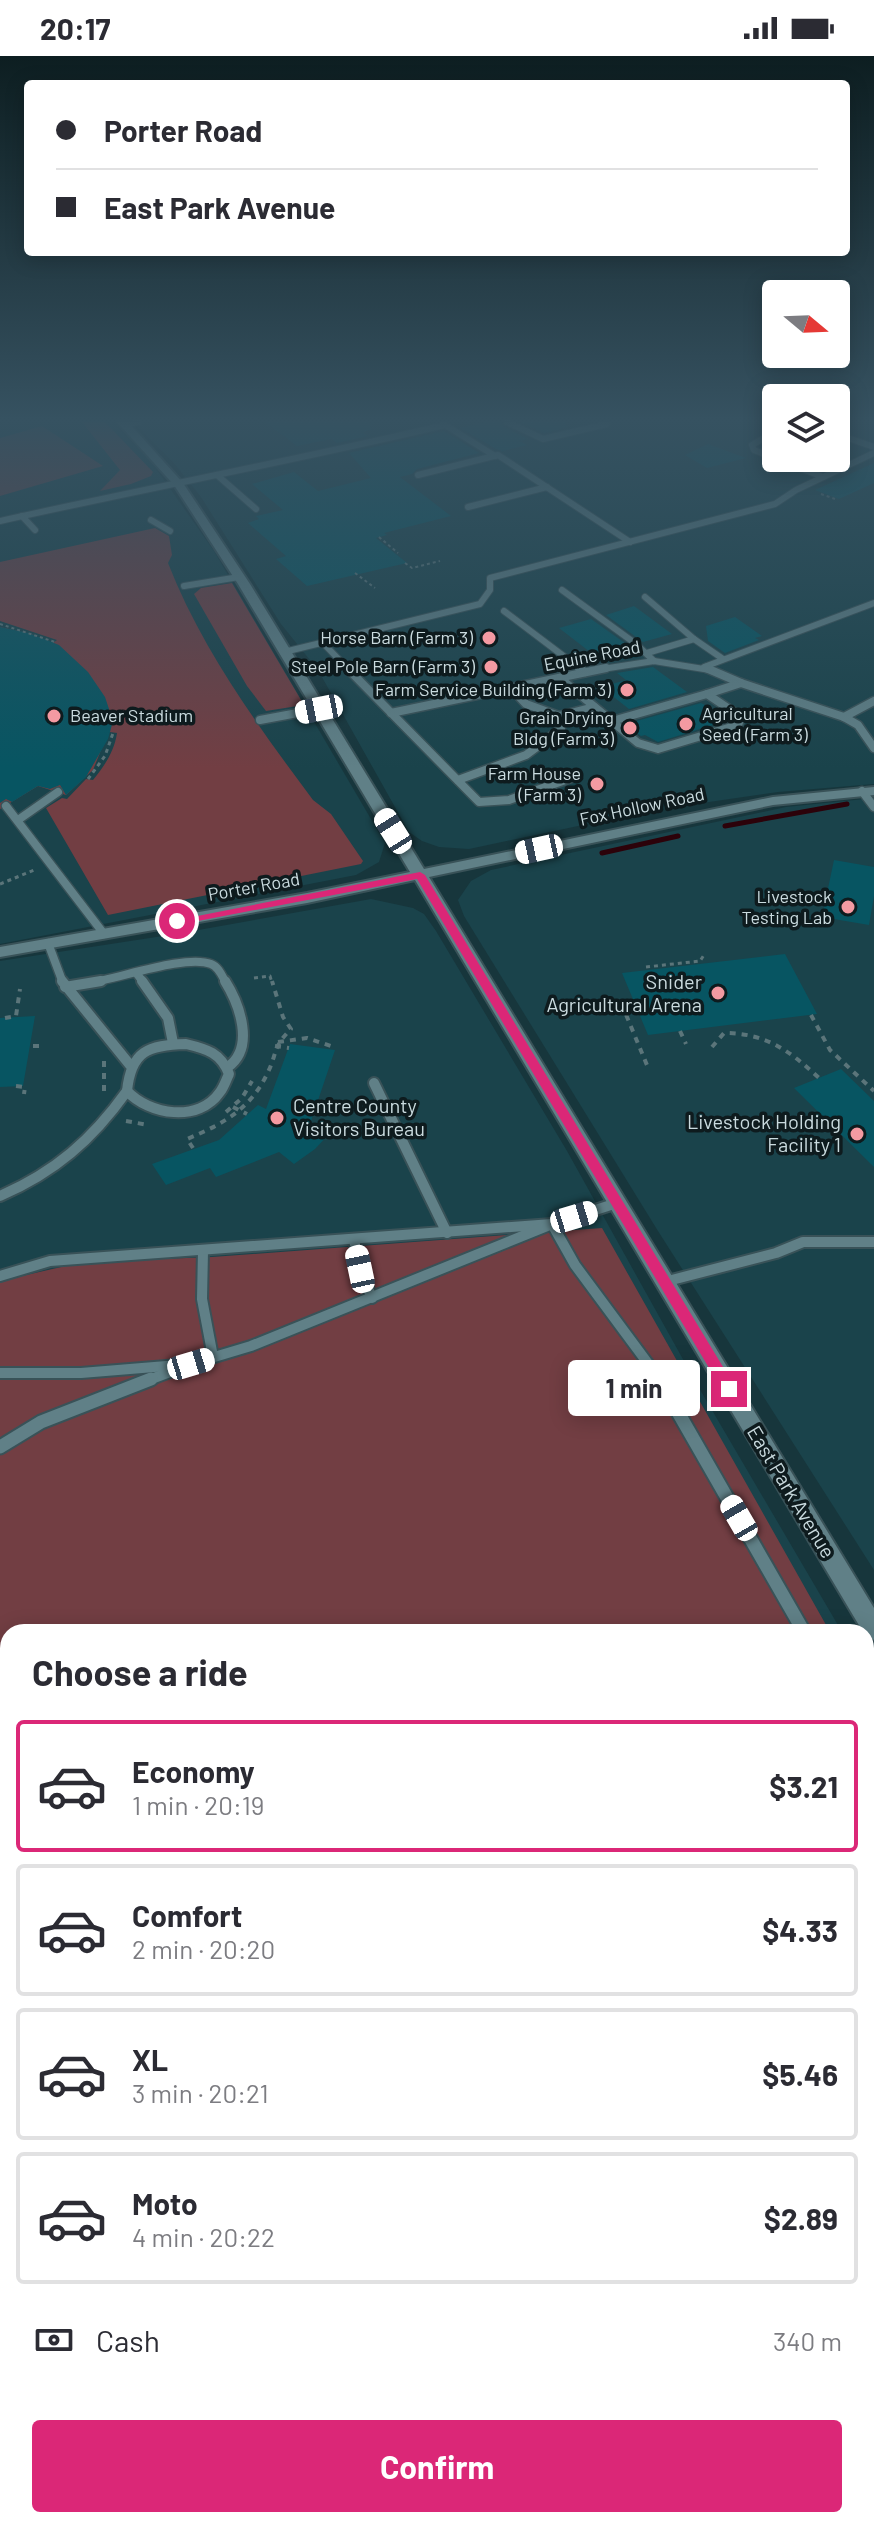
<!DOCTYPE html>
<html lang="en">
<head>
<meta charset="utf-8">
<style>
	:root { --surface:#fff; --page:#f7f7f7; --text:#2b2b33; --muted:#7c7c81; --line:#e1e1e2; --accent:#db2777 }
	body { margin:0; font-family:Barlow,sans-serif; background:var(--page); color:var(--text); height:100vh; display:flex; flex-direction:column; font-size:30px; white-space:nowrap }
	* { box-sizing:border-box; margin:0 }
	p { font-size:26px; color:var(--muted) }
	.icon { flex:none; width:44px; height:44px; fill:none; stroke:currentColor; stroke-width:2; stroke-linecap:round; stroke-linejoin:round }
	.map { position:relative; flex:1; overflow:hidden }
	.details { position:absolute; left:0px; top:1568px; width:874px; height:904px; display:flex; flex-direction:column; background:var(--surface); border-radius:24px 24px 0 0; box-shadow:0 4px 20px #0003 }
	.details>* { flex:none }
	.guide { position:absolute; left:24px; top:24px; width:826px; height:176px; border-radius:8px; box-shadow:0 4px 20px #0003; display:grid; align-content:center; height:176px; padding:0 32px; background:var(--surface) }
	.needle { width:52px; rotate:109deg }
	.tools { position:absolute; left:762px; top:224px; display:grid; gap:16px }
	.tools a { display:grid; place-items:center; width:88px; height:88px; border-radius:8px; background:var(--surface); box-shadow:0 4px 20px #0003; font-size:40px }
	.end { position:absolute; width:36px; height:36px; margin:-18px; border:10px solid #db2777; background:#fff; box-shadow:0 0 0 4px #fff }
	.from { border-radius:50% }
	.bubble { position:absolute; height:56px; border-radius:8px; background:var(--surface); box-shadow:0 4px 20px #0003; font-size:26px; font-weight:700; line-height:56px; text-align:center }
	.car { position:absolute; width:24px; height:48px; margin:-24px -12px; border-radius:10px; box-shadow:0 0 6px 2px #0007; background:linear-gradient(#fff 24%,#345 0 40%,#fff 0 76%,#345 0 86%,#fff 0) }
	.guide b { display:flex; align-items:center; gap:28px; height:76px; font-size:30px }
	.guide b+b { border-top:2px solid var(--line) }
	.guide i { width:20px; height:20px; background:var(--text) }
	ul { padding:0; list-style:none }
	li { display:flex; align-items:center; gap:24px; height:132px; margin:0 16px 12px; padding:0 16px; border:4px solid var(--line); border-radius:8px }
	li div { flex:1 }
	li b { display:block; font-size:30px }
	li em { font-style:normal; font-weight:700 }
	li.on { border-color:var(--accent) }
	li>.icon { width:72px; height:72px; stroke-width:1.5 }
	h2 { padding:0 32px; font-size:36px; line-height:96px }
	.pay { display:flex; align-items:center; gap:20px; height:88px; padding:0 32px; font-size:30px }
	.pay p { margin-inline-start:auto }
	.primary-button { display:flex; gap:16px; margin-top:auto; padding:16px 32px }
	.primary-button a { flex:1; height:92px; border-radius:8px; background:var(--accent); color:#fff; font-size:32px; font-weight:700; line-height:92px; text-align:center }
	.status { display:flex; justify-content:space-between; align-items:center; height:56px; padding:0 40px; background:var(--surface); direction:ltr }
	.status svg { height:22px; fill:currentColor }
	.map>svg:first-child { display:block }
</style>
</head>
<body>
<div class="status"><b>20:17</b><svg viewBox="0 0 49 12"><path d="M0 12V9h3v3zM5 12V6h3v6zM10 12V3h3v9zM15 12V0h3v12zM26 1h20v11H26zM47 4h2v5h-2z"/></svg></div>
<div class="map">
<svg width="874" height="2472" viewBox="0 0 874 2472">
	<rect width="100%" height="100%" fill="#17363c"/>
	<!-- built -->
	<g fill="#1a434b">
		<path d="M0 366H113L152 407 214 495 385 787 379 806 356 819 0 888Z"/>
		<path d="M133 366H776V402H836V366H874V728L778 736 654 754 469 793 439 791 422 785 409 776 318 614 281 568 201 441 173 406Z"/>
		<path d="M874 742V1514L658 1175 464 860 458 844 471 825 491 814 786 751Z"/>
		<path d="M371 843 413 852 424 858 436 875 567 1095 699 1332 842 1576H8V2464H866V1617L874 1631V2472H0V905L176 878Z"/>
	</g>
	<!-- green -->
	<g fill="#723e43">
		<path d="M82 366H105L153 416 151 420 131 428 100 435 120 414Z"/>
		<path d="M42 370 103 410 0 440V382Z"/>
		<path d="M155 472 169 480 172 499 168 507C202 594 258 670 313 744L331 758 363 805 361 808 108 859 46 752 62 742 67 743 86 723 93 724C105 709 114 696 117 677L110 676V672L93 714 66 739 38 730 0 753V571L32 578 66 596 53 587 57 584 0 565V506Z"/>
		<path d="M232 527 304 649 266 655 247 630 194 538 201 532Z"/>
		<path d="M602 1172 830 1576H8V2464H866V1640L874 1655V2472H0V1225L83 1206 212 1201Z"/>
	</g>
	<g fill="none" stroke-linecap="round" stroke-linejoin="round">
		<!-- stream -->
		<g stroke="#2c020a" stroke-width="5">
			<path d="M725 770 847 748"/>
			<path d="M602 797 678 780"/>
		</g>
	</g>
	<!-- building -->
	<g fill="#075562">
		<path d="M265 366H370L371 374 362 376 368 380 337 387 331 383 297 390Z"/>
		<path d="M486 366H501L504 371 528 383 519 385 527 389 503 395 496 393 461 372Z"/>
		<path d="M521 366H566L567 371 544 377Z"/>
		<path d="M444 375 479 397 417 413 412 418 400 421 451 460 384 477 387 479 376 482 407 507 307 530 276 503 286 500 248 467 259 463 256 460 283 454 252 428 294 416 318 435 371 422 349 397Z"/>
		<path d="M708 388 746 402 707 412 685 399Z"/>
		<path d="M874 407V427L839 443 815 434Z"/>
		<path d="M634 550 672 578 643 586 606 559Z"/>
		<path d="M735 561 762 580 755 582 759 584 725 597 708 585 706 570Z"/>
		<path d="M591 563 629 590 626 592 639 601 603 606 559 572Z"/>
		<path d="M0 571 29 577 59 589 88 616 105 641 113 665 108 683 86 721 66 739 60 729 50 733 38 730 12 746 6 743 0 747Z"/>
		<path d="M653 611 687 636 629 653 601 631 626 624 617 617Z"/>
		<path d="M701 647 732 663 658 686 645 679 641 680 626 668Z"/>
		<path d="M834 804 874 811V840L869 869 822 861Z"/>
		<path d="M785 898 817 958 648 979 622 917Z"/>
		<path d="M35 960 23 1030 0 1031V962Z"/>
		<path d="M290 988 335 994 310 1068 332 1075 315 1093 294 1108 279 1096 216 1121 210 1112 166 1129 152 1108 219 1084 258 1049 266 1053Z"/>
		<path d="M841 1013 874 1045V1111L794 1032Z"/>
	</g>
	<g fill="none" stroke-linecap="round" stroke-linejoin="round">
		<defs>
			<g id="lane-far3">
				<path d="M507 366 543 383 607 368"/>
				<path d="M125 369 138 366"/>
				<path d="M776 375 752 389 754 394 823 421"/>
				<path d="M836 378 874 391"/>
				<path d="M217 419 256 453"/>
				<path d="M418 419 498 399 630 486"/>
				<path d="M468 451 547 431"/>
				<path d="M22 460 35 474"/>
				<path d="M151 464 170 475"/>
				<path d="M0 465C148 432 297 404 445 369L495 400"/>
				<path d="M184 530 239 521"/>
				<path d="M562 534 636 588 654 605"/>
				<path d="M645 541 694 583 647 597"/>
				<path d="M504 555 582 614"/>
				<path d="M694 583 723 603"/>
				<path d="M325 589 349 614"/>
				<path d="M284 596 480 548 490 534V522L775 448 796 434 874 397"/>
				<path d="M704 611 874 547"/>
				<path d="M596 614 654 605 710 614"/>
			</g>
			<g id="lane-far2">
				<path d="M347 612 479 746 509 744 571 722"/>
				<path d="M579 612 585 616"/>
				<path d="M706 612 741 627 844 661 858 669 874 692"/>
				<path d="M560 622 638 687 658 693 738 669 741 661 707 638 741 627"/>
				<path d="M391 657 606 612"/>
				<path d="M559 660 594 651"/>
				<path d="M844 661 874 645"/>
				<path d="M260 664 319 653"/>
				<path d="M612 665 707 638"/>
				<path d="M458 724 526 699 561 673 559 660 526 648 511 632"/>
				<path d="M862 735 874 751"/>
				<path d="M6 750 104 878"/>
				<path d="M18 764 58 736"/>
				<path d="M48 887 63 927"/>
				<path d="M137 918 144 927"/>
				<path d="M88 927C118 923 186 898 211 908 219 911 222 920 226 927"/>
			</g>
			<g id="lane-far1">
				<path d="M62 925 130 1009"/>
				<path d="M142 925 168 962 173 987"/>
				<path d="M225 925C240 949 255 992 228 1011"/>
				<path d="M65 931 101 925"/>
				<path d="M186 988C207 993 221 997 229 1018 226 1024 224 1031 220 1036 199 1067 149 1059 127 1035 131 995 148 989 186 988Z"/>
				<path d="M374 1027 447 1177"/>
				<path d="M0 1140C55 1116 92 1084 127 1035"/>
				<path d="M354 1184 360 1213 372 1242"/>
				<path d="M203 1195 202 1243 213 1301"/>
				<path d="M0 1220 50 1205 552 1168 575 1209 661 1325"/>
				<path d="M664 1226 776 1197 803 1186H874"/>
				<path d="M0 1317H81L191 1308 251 1290 552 1168 617 1147"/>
				<path d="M146 1325 178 1313"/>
			</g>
			<g id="lane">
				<path d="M659 1323 804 1576"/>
				<path d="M0 1391 41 1366 151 1323"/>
				<path d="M866 1686 874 1700"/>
			</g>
			<path id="secondary" d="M117 366H128L183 427 250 528 424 813 773 741 874 731V739L773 749 429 821 874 1552V1584L863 1576 415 824 307 847 0 901V891L307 837 410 816 238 528 174 429Z"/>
		</defs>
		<!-- lane-far3 casing -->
		<use href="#lane-far3" stroke="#395258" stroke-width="8"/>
		<!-- lane-far2 casing -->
		<use href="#lane-far2" stroke="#395258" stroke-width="11"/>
		<!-- lane-far1 casing -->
		<use href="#lane-far1" stroke="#395258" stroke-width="14"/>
		<!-- lane casing -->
		<use href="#lane" stroke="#395258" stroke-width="17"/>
		<!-- secondary casing -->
		<use href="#secondary" stroke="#395258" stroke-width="4"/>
		<!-- path-far2 -->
		<g stroke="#5b757a" stroke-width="2" stroke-dasharray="3 3" stroke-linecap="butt">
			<path d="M821 438 835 443"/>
			<path d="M379 481 398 497"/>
			<path d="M405 507 412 512 440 505"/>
			<path d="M355 517 375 532"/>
			<path d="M0 568 55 586"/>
		</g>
		<!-- path-far1 -->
		<g stroke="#5b757a" stroke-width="3" stroke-dasharray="4 4" stroke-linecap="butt">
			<path d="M88 723 105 700 113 677"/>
			<path d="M0 828 37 813"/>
			<path d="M646 911 700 905 704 899"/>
			<path d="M254 922 270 920 272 927"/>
		</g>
		<!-- path -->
		<g stroke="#5b757a" stroke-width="4" stroke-dasharray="6 6" stroke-linecap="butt">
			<path d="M635 947 622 949 649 1014"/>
			<path d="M811 959 830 994 874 1035"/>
			<path d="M5 962 16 960 20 933"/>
			<path d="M680 975 686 988"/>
			<path d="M278 986 307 982 331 990 330 993"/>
			<path d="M33 990H45"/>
			<path d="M275 990 289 992"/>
			<path d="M712 991 724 977C766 977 790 995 819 1022"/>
			<path d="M104 1005V1036"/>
			<path d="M16 1030 25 1031 24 1038"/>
			<path d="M233 1051 247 1058"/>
			<path d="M226 1056 242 1042 252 1025"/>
			<path d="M126 1065 148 1069"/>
			<path d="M193 1092 187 1083C223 1068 251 1053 268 1016 278 995 272 992 291 973L283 961 272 925"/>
		</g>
		<!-- lane-far3 -->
		<use href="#lane-far3" stroke="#608087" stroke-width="6"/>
		<!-- lane-far2 -->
		<use href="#lane-far2" stroke="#608087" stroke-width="8"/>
		<!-- lane-far1 -->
		<use href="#lane-far1" stroke="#608087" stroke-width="10"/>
		<!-- lane -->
		<use href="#lane" stroke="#608087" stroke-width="13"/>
		<!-- secondary -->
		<use href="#secondary" fill="#608087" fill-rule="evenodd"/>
	</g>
	<!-- sky -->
	<linearGradient id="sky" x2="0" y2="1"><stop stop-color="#0d1e21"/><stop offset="0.51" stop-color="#365261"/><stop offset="1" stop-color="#365261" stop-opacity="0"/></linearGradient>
	<rect width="874" height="712" fill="url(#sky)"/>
	<!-- route -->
	<path fill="#db2777" d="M420 816 425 819 734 1329V1337H724L417 823 177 869 172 865Z"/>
	<!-- markers -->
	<g fill="#f49aa2" stroke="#0e1b1e" stroke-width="3">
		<circle cx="489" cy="582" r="8"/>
		<circle cx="491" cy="611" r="8"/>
		<circle cx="627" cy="634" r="8"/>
		<circle cx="54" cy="660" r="8"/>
		<circle cx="686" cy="668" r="8"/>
		<circle cx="630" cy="672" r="8"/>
		<circle cx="597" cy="728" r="8"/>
		<circle cx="848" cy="851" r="8"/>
		<circle cx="718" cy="937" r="8"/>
		<circle cx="277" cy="1062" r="8"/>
		<circle cx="857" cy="1078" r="8"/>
	</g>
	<g text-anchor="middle" stroke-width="7" stroke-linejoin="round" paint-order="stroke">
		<!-- far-poi labels -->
		<g font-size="18" fill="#cadbdf" stroke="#0e1b1e" text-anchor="end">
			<text x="473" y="588">Horse Barn (Farm 3)</text>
			<text x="475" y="617">Steel Pole Barn (Farm 3)</text>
			<text x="611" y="640">Farm Service Building (Farm 3)</text>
			<text x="702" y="664" text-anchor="start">Agricultural<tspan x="702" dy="21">Seed (Farm 3)</tspan></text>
			<text x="70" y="666" text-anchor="start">Beaver Stadium</text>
			<text x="614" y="668">Grain Drying<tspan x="614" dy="21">Bldg (Farm 3)</tspan></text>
			<text x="581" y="724">Farm House<tspan x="581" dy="21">(Farm 3)</tspan></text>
			<text x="832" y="847">Livestock<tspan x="832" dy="21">Testing Lab</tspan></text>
		</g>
		<!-- far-street labels -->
		<g font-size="18" fill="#cadbdf" stroke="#0e1b1e">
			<text transform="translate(592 600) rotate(-11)" y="6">Equine Road</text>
			<text transform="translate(642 751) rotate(-12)" y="6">Fox Hollow Road</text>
			<text transform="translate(254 831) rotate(-10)" y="6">Porter Road</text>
		</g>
		<!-- poi labels -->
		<g font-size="20" fill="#cadbdf" stroke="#0e1b1e" text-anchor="end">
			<text x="702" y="933">Snider<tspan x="702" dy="23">Agricultural Arena</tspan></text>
			<text x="293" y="1057" text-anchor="start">Centre County<tspan x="293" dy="23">Visitors Bureau</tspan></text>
			<text x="841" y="1073">Livestock Holding<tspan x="841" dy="23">Facility 1</tspan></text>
		</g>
		<!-- street labels -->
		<g font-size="20" fill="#cadbdf" stroke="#0e1b1e">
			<text transform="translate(791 1436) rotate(59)" y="7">East Park Avenue</text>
		</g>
	</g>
</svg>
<div class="tools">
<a><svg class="needle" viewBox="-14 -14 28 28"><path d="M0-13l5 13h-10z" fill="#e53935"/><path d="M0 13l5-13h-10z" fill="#7c7c81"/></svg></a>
<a><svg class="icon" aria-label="layers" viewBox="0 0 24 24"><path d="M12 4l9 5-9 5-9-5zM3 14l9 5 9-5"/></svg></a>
</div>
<i class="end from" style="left:177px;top:865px"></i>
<i class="end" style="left:729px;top:1333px"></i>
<div class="bubble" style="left:568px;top:1304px;width:132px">1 min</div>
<i class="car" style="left:319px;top:653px;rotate:259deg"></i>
<i class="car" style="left:393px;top:775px;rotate:328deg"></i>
<i class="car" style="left:539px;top:793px;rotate:258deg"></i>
<i class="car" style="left:574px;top:1161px;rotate:73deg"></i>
<i class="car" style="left:360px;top:1213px;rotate:348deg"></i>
<i class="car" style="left:191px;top:1308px;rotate:73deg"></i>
<i class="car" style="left:739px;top:1462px;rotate:330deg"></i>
<div class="guide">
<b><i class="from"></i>Porter Road</b>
<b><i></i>East Park Avenue</b>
</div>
<section class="details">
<h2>Choose a ride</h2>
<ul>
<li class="on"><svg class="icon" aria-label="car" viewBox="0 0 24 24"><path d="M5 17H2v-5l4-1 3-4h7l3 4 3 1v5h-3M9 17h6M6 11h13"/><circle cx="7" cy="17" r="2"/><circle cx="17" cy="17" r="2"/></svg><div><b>Economy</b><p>1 min · 20:19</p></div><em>$3.21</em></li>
<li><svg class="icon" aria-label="car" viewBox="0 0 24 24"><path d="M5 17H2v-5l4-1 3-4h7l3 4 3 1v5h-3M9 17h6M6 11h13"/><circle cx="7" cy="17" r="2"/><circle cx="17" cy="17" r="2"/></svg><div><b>Comfort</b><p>2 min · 20:20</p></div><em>$4.33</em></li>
<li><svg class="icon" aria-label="car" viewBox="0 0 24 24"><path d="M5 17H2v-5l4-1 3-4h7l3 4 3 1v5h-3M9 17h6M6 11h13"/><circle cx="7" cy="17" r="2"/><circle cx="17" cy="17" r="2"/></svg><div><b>XL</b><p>3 min · 20:21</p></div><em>$5.46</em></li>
<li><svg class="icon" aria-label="car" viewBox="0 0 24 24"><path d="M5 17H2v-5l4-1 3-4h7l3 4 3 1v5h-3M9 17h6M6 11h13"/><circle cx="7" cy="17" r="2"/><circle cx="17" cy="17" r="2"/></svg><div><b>Moto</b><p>4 min · 20:22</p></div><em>$2.89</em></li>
</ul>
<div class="pay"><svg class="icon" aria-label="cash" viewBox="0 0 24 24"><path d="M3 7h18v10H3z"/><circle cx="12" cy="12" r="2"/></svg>Cash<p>340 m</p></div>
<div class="primary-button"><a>Confirm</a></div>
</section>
</div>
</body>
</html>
